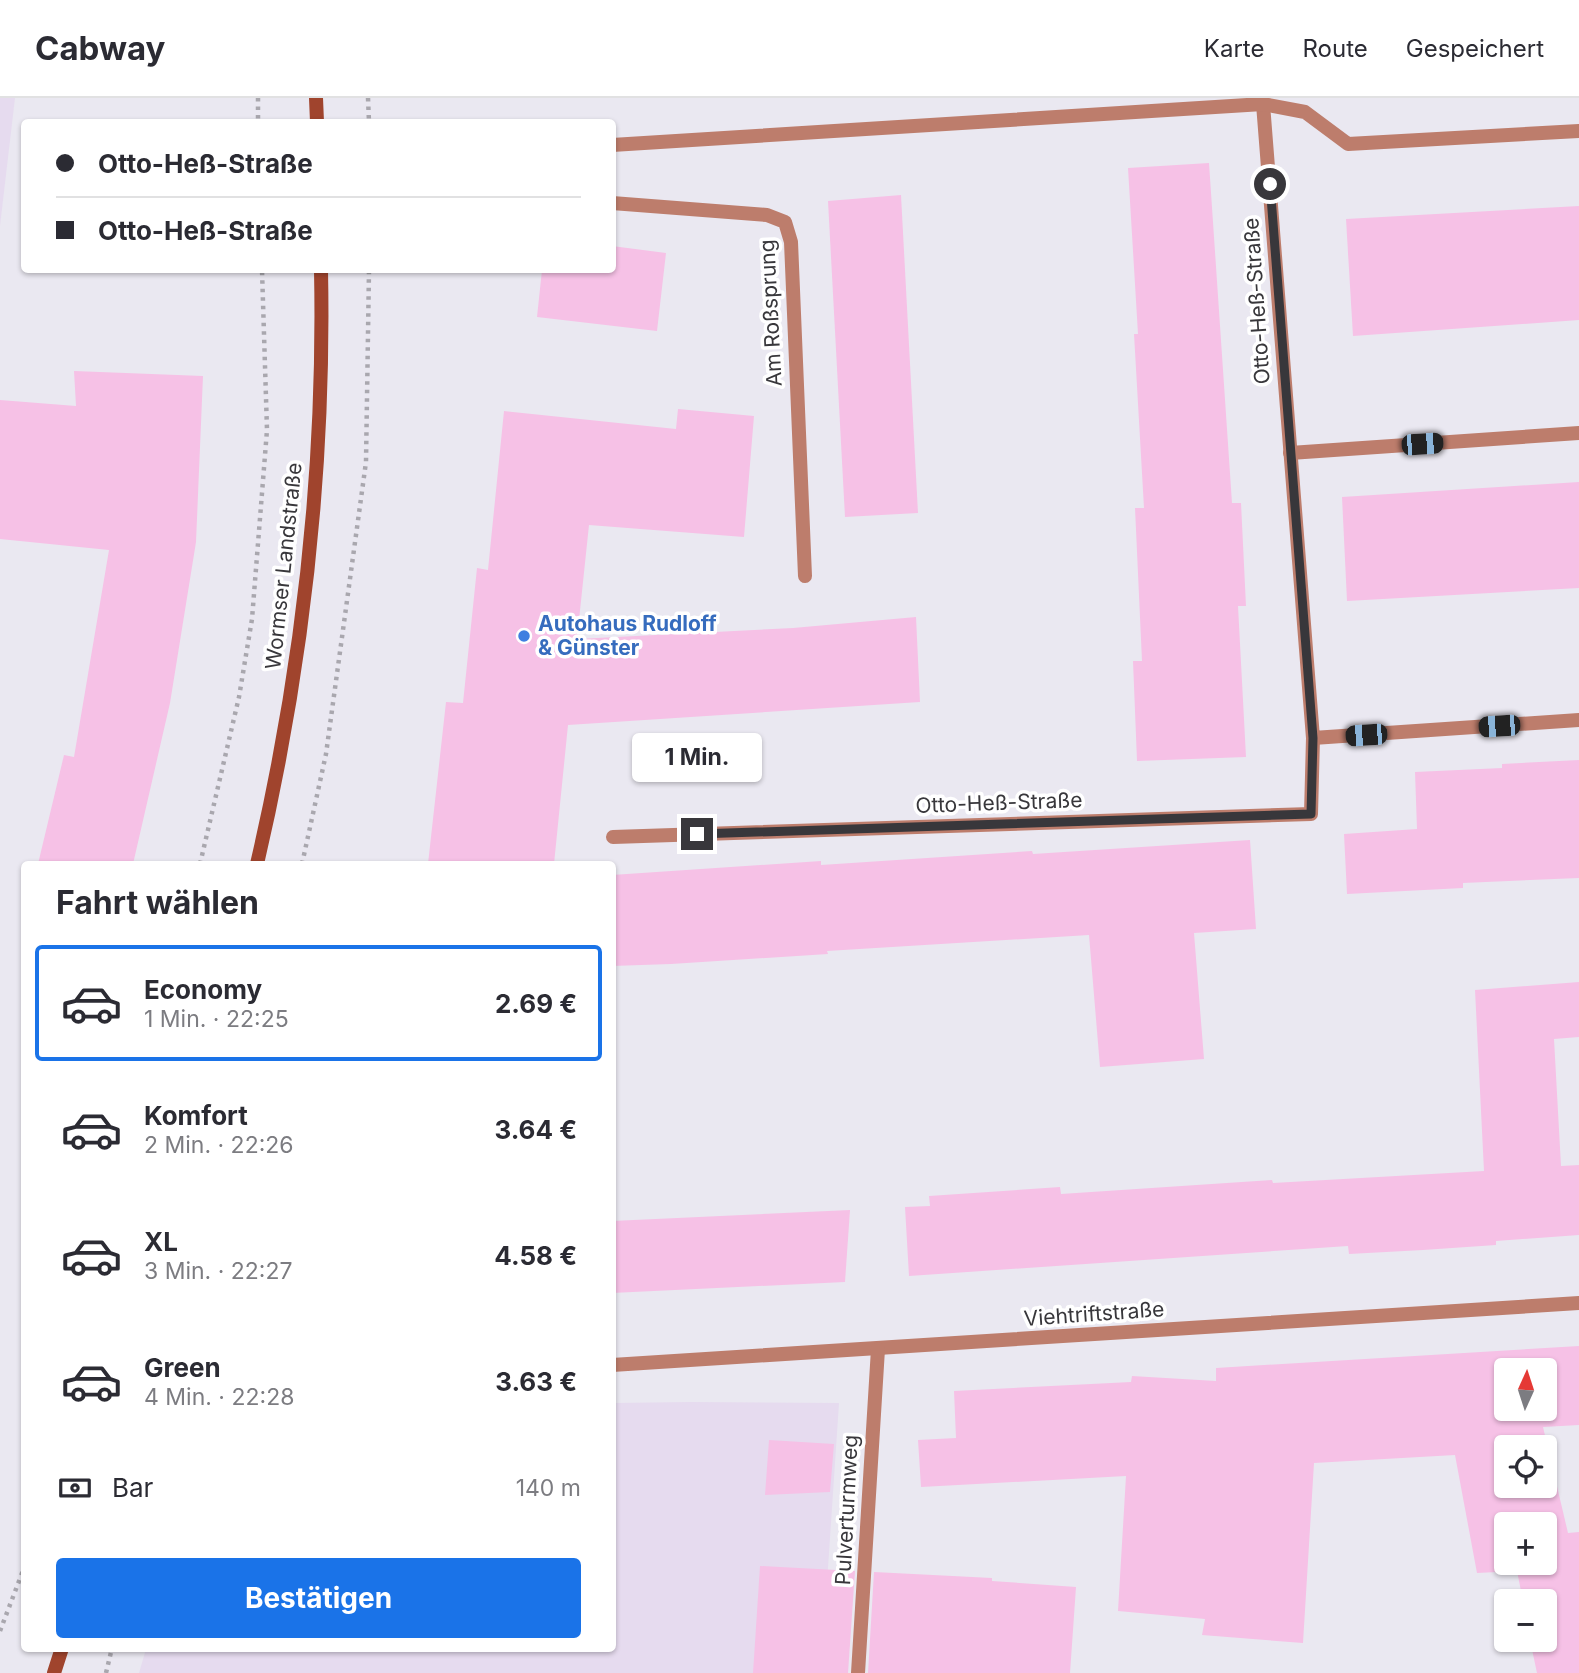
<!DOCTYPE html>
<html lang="de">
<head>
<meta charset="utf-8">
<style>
	:root { --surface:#fff; --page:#f7f7f7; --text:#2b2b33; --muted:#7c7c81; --line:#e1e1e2; --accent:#1a73e8 }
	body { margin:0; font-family:Inter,sans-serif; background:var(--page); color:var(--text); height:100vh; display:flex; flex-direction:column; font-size:26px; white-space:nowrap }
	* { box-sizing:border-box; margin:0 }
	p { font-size:23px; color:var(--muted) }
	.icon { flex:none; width:38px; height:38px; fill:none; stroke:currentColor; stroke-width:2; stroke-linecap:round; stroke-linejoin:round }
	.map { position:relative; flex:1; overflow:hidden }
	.drawer { position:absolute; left:21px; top:763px; width:595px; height:791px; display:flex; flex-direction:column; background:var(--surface); border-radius:7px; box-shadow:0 2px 5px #0004 }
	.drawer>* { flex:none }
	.hud { position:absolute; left:21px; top:21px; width:595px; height:154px; border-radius:7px; box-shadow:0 2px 5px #0004; display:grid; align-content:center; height:154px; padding:0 35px; background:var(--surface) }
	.needle { width:46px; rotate:3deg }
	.tools { position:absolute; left:1494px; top:1260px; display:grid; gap:14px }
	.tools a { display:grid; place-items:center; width:63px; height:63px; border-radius:7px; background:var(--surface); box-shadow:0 2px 5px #0004; font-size:35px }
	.end { position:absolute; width:32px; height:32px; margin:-16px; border:9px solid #38373b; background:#fff; box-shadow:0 0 0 4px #fff }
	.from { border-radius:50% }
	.bubble { position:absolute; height:49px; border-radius:7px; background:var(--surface); box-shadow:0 2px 5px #0004; font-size:23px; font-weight:700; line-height:49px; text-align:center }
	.car { position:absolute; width:21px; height:42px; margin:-21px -10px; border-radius:9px; box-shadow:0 0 5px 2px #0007; background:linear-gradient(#222 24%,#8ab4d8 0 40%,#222 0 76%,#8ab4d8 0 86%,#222 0) }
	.hud b { display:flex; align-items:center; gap:24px; height:66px; font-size:26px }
	.hud b+b { border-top:2px solid var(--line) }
	.hud i { width:18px; height:18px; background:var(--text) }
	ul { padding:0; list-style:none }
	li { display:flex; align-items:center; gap:21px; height:116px; margin:0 14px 10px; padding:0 21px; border:4px solid transparent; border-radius:7px }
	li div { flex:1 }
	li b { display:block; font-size:26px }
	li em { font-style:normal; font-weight:700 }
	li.active { border-color:var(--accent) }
	li>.icon { width:63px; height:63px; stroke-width:1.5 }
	h2 { padding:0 35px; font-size:32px; line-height:84px }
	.pay { display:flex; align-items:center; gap:18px; height:77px; padding:0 35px; font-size:26px }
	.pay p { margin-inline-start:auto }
	.primary-button { display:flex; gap:14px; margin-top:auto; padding:14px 35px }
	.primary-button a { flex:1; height:80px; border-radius:7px; background:var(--accent); color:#fff; font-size:28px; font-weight:700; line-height:80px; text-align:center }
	header { display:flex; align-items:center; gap:42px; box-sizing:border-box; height:98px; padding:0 35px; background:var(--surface); border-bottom:2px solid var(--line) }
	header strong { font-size:33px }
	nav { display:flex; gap:38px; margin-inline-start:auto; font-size:24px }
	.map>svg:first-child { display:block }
</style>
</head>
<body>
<header>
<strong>Cabway</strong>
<nav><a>Karte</a><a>Route</a><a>Gespeichert</a></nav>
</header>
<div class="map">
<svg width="1579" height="1575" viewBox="0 0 1579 1575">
	<rect width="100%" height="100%" fill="#eae8f1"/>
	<!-- commercial -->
	<g fill="#e6dbef">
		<path d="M0 0H15L0 128Z"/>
		<path d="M691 1304 839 1305 821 1575H139L146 1551 612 1550 613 1305Z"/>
	</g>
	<!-- building -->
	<g fill="#f6c1e6" fill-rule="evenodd">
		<path d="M1209 65 1232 405H1241L1246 508H1238L1246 659 1137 663 1133 563H1142L1135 410H1144L1134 236H1138L1128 70Z"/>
		<path d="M901 97 918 415 845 419 828 103Z"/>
		<path d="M1579 108V222L1353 238 1346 121Z"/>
		<path d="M612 148 666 155 657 233 537 219 542 172H612Z"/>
		<path d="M74 273 203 278 196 444 170 605 133 766H38L64 657 74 659 109 452 0 441V302L76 308Z"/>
		<path d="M678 311 754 318 744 439 589 427 577 541 793 530 916 519 920 604 568 627 554 766H428L446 604 463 605 477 470 488 472 504 313 676 331Z"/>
		<path d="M1579 384V490L1347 503 1342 399Z"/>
		<path d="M1579 662V780L1463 785V790L1347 796 1344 736 1417 731 1415 674 1502 670V666Z"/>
		<path d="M1250 742 1256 831 1194 835 1204 961 1100 969 1089 837 827 853 828 856 671 866 612 868V777L821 763V767L1032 753 1033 756Z"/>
		<path d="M1579 884V939L1554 941 1561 1068 1579 1067V1137L1496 1143V1147L1423 1152 1349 1156 1348 1148 909 1178 905 1109 930 1108 929 1098 1060 1089 1061 1096 1272 1082 1273 1085 1484 1073 1475 892Z"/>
		<path d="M850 1112 845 1184 612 1195V1123Z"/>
		<path d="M1579 1248V1327L1543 1329 1568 1435 1579 1434V1575H1537L1530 1542H1545V1503H1523L1517 1473 1477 1475 1455 1357 1314 1365 1303 1545 1202 1537 1205 1521 1118 1513 1126 1378 921 1389 918 1342 956 1340 954 1293 1131 1284 1132 1278 1216 1283V1270ZM1507 1272H1545V1311H1507ZM1507 1349H1545V1388H1507ZM1507 1426H1545V1465H1507Z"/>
		<path d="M769 1342 834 1346 830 1394 765 1397Z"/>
		<path d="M760 1468 855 1473 848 1575H753Z"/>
		<path d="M874 1474 992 1480V1483L1076 1489 1070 1575H868Z"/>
	</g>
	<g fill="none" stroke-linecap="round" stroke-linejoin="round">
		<!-- path -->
		<g stroke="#a9a7ae" stroke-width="4.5" stroke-dasharray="3.5 5" stroke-linecap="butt">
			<path d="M258 0V24"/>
			<path d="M368 0 369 24"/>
			<path d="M200 766 239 599 252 521 267 332 262 172"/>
			<path d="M302 766 326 656 366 364 369 172"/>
			<path d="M0 1533 24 1470"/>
			<path d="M106 1575 112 1550"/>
		</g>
		<!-- street -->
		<g stroke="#bd7d6c" stroke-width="14">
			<path d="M1263 6 1313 640 1579 622"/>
			<path d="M612 47 1263 6 1305 14 1348 46 1579 33"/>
			<path d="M612 105 767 117 785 124 791 144 805 478"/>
			<path d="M1290 355 1579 335"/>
			<path d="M613 739 1311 716 1313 640"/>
			<path d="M612 1267 1579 1205"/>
			<path d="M858 1575 878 1251"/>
		</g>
		<!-- secondary -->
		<g stroke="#a0442d" stroke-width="14">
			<path d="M316 0 317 24"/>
			<path d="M257 766C302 573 325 371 321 172"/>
			<path d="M54 1575 62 1550"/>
		</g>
	</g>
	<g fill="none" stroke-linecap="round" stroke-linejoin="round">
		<!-- route -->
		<path stroke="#38373b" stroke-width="9" d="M697 736 1311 716 1313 640 1270 86"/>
	</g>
	<!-- markers -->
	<circle fill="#3f7fe0" stroke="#fff" stroke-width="2.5" cx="524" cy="538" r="7"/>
	<g text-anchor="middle" stroke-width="7" stroke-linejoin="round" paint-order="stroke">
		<!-- street labels -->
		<g font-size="21" fill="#38373b" stroke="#fff">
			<text transform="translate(1257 203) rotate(-94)" y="7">Otto-Heß-Straße</text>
			<text transform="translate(771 215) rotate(-93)" y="7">Am Roßsprung</text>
			<text transform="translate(284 468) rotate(-84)" y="7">Wormser Landstraße</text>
			<text transform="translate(999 705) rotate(-2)" y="7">Otto-Heß-Straße</text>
			<text transform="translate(1094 1216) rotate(-4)" y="7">Viehtriftstraße</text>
			<text transform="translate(847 1412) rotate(-87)" y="7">Pulverturmweg</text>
		</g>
		<!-- shop labels -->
		<g font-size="21" font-weight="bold" fill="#366cbe" stroke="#fff" text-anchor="start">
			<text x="538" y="533">Autohaus Rudloff<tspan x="538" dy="24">&amp; Günster</tspan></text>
		</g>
	</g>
</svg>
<div class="tools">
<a><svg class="needle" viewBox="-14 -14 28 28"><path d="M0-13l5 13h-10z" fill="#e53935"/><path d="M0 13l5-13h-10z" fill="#7c7c81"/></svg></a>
<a><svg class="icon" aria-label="locate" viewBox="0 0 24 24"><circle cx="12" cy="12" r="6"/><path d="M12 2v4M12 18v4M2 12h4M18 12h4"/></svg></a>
<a>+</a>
<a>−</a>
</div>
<i class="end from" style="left:1270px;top:86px"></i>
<i class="end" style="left:697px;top:736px"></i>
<div class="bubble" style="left:632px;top:635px;width:130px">1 Min.</div>
<i class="car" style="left:1422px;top:346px;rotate:86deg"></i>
<i class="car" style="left:1499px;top:628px;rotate:266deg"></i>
<i class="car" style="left:1366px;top:637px;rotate:266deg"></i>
<div class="hud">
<b><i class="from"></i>Otto-Heß-Straße</b>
<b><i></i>Otto-Heß-Straße</b>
</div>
<section class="drawer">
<h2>Fahrt wählen</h2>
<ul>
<li class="active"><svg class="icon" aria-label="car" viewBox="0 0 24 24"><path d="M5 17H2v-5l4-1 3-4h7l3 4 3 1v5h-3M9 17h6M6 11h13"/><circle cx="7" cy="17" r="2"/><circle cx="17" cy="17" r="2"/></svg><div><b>Economy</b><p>1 Min. · 22:25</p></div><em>2.69 €</em></li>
<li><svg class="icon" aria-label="car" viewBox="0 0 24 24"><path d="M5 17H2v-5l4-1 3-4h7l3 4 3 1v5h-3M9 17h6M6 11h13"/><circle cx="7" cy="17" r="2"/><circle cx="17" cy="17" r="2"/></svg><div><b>Komfort</b><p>2 Min. · 22:26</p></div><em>3.64 €</em></li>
<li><svg class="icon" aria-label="car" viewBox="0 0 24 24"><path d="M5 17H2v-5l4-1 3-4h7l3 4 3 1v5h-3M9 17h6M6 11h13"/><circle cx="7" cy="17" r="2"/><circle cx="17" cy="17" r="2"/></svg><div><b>XL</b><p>3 Min. · 22:27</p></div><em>4.58 €</em></li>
<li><svg class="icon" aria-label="car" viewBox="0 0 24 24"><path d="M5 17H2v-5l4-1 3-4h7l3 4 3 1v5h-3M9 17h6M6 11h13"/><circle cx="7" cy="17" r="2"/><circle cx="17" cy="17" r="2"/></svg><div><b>Green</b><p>4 Min. · 22:28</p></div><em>3.63 €</em></li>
</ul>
<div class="pay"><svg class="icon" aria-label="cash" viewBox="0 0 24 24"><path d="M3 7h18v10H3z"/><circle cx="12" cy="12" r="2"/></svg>Bar<p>140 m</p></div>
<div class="primary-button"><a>Bestätigen</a></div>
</section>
</div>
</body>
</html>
